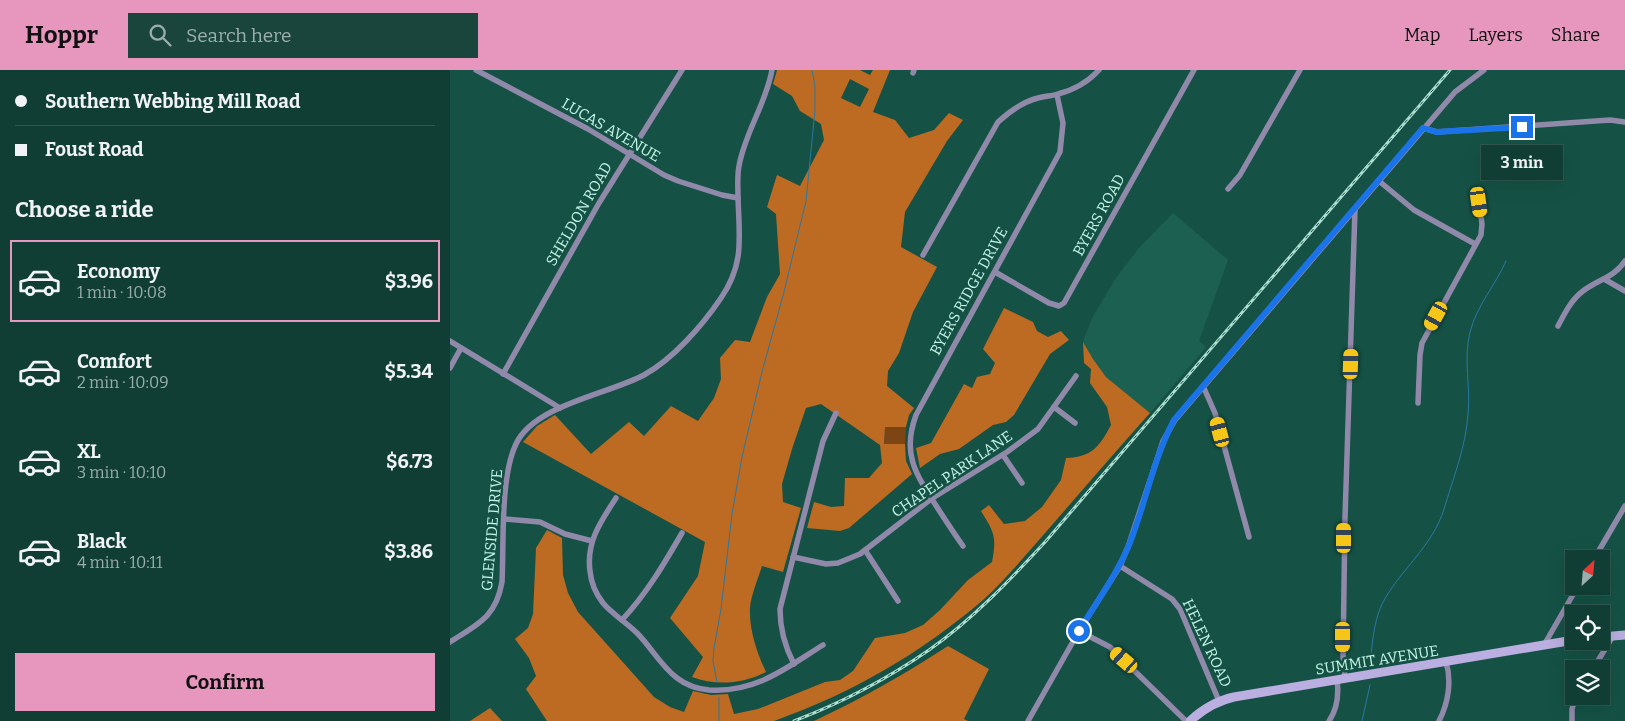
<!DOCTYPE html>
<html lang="en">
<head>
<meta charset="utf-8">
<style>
	:root { --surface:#103e34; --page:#19453c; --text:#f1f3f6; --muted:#9caeac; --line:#30574f; --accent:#e797bd }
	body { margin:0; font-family:Bitter,serif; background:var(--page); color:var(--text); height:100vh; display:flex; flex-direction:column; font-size:19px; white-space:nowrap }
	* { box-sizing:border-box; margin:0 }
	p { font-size:16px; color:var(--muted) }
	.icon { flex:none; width:28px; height:28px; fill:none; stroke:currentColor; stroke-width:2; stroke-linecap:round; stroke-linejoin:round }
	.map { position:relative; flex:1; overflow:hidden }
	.panel { display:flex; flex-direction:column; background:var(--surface); width:450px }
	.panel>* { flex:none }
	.top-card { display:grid; align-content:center; height:110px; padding:0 15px; background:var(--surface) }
	.needle { width:32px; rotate:26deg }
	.tools { position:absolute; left:1115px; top:480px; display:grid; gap:10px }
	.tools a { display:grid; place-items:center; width:45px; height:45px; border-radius:0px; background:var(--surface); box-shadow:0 5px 20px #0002,0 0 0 1px var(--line); font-size:25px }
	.end { position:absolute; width:22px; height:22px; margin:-11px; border:6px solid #1a73e8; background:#fff; box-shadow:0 0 0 2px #fff }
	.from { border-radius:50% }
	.bubble { position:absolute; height:35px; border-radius:0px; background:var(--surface); box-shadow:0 5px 20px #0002,0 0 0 1px var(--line); font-size:16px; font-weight:700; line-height:35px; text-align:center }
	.car { position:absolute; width:15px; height:30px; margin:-15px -8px; border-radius:6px; box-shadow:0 0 4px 1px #0007; background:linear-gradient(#f5c518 24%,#345 0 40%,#f5c518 0 76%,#345 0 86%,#f5c518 0) }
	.top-card b { display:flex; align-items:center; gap:18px; height:48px; font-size:19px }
	.top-card b+b { border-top:1px solid var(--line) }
	.top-card i { width:12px; height:12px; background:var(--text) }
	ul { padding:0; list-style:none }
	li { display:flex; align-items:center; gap:15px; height:82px; margin:0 10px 8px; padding:0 5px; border:2px solid transparent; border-radius:0px }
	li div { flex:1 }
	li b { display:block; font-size:19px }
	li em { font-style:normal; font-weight:700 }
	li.selected { border-color:var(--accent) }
	li>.icon { width:45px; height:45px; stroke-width:1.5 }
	h2 { padding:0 15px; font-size:22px; line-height:60px }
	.button { display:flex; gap:10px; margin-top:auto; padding:10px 15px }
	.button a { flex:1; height:58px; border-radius:0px; background:var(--accent); color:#111; font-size:20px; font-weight:700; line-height:58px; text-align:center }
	header { display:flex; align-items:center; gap:30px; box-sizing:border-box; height:70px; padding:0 25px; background:var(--accent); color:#111 }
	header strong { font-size:24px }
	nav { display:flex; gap:28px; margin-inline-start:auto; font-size:18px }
	.search { width:350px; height:45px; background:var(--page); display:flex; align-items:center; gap:12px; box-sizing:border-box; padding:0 18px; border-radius:0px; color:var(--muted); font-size:19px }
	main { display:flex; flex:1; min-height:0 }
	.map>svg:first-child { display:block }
</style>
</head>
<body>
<header>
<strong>Hoppr</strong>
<div class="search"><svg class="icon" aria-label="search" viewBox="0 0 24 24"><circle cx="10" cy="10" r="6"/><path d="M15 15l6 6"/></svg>Search here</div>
<nav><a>Map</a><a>Layers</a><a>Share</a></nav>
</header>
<main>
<section class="panel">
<div class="top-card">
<b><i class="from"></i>Southern Webbing Mill Road</b>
<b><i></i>Foust Road</b>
</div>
<h2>Choose a ride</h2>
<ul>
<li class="selected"><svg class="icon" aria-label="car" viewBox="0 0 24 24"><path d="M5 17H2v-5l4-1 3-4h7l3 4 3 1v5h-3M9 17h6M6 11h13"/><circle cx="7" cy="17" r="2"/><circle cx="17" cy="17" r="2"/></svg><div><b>Economy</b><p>1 min · 10:08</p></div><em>$3.96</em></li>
<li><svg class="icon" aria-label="car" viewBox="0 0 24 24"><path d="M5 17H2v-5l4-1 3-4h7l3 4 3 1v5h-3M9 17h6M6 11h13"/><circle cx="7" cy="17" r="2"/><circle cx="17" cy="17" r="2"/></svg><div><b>Comfort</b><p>2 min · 10:09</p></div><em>$5.34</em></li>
<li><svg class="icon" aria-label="car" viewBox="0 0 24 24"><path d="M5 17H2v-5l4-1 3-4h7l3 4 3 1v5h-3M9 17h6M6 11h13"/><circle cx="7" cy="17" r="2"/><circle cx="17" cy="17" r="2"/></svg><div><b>XL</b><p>3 min · 10:10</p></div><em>$6.73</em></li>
<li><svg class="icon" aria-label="car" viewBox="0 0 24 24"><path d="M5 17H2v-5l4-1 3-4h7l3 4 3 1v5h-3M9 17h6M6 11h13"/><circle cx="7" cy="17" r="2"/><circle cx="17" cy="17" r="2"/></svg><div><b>Black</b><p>4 min · 10:11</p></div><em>$3.86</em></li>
</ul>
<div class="button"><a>Confirm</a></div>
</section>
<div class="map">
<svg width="1175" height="651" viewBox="0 0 1175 651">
	<rect width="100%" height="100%" fill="#155245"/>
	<!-- built -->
	<path fill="#1c6052" d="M723 143 778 190 749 271 756 277 700 343 656 307 643 289 633 272 641 250 666 208 689 178Z"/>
	<!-- green -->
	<path fill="#7e4514" d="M435 357H456L455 374H434Z"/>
	<!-- forest -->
	<g fill="#bd6a22" fill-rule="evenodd">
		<path d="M327 0H410L420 5 423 0H440L423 42 445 50 459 68 484 60 499 43 513 50 497 71 455 142 451 177 487 197 463 242 449 283 438 301 437 316 464 338 459 345 456 357H435L434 374H455L456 391 462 404 399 458 390 461 357 458 364 432 381 437 394 436 395 408H419L432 393 430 375 371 334 356 338 342 379 332 414 333 432 351 438 333 502 312 496C308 509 301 525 300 538 299 560 307 583 316 602 292 614 267 616 242 607L253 587 220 548 248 506 255 472 73 372 87 356 105 345 141 384 179 352 194 366 221 336 248 351 264 328 271 309 270 288 285 270 300 272 317 227 330 204 326 144 317 137 327 105 350 116 374 70 371 54 350 41 342 26 323 14ZM400 9 419 19 410 37 391 28Z"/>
		<path d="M554 238 583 252 587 261 598 267 611 261 619 270 600 284 564 345 556 352 543 355 509 379 490 384 470 398 466 378 481 373 514 314 522 318 527 307 540 304 545 293 533 279Z"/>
		<path d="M633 272 643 289 656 307 700 343C667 380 635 417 602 455 580 480 558 507 533 530 470 584 402 623 324 651H97L76 619 86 606 79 588 65 569 78 558 83 544 86 478 97 460 112 468 113 505 118 523 128 542 204 627 220 637 234 642 243 621 261 625 278 624 284 644 308 639 375 612 390 610 403 601 425 568 455 563 473 555 490 540 518 510 542 492C547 467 544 462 531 441L539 435 554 454 575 451 592 437 611 410 616 388C642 387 649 377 661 355L657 337 640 313 641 299 634 293Z"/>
		<path d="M498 576 539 599 514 649 518 651H364C411 629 455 604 498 576Z"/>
		<path d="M40 638 52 651H20Z"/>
	</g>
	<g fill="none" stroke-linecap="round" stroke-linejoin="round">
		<!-- stream -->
		<g stroke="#2978a3" stroke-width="1">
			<path d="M920 597C922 576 923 554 932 534 949 501 983 476 994 439 1003 409 1016 376 1018 344 1021 317 1013 290 1020 262 1027 235 1045 216 1056 191"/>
			<path d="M267 612 263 591 264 578 271 539 282 444 292 387 312 302 334 222 356 131 365 40V16L362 0"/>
			<path d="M269 627V651"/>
			<path d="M912 651 920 615"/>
		</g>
		<!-- street -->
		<g stroke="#9189aa" stroke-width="5.5">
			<path d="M26 0 138 59 214 105 228 111 272 125 288 128"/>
			<path d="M463 3 464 0"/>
			<path d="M973 58 987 62 1160 50 1175 52"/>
			<path d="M929 111 964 140 1025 174"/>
			<path d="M778 119 790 105 850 0"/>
			<path d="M473 185 548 52C560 41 572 32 588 28 595 26 602 26 608 24 624 20 638 12 649 0"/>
			<path d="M545 202 599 233 609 236 614 233 744 0"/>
			<path d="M1154 209 1175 221"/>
			<path d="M1108 256C1115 243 1121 230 1133 221 1147 210 1165 207 1175 191"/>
			<path d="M0 271 110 338"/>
			<path d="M0 298 11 278"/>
			<path d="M53 304 149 133 232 0"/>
			<path d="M753 316 765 343 799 467"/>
			<path d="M968 333 970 285 972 273 1031 165 1032 154 1029 132"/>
			<path d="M604 337 625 353"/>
			<path d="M553 385 572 413"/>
			<path d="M166 428C151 451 136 472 140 501 141 512 146 524 153 533 162 544 176 552 187 563 201 577 211 596 227 608 236 615 248 619 259 620 306 623 336 598 373 575"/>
			<path d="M55 449 90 452 115 464 142 471"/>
			<path d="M513 476C503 462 494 448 485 434 465 403 452 383 466 345L610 82 613 53 607 25"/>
			<path d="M415 480 448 531"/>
			<path d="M343 487 376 494 388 493 410 484 481 429 557 382 588 359 626 306"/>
			<path d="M1144 489 1175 436"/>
			<path d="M670 496 722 529 730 539 769 631"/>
			<path d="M172 550C197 523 214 494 232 463"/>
			<path d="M629 561 660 577 736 651"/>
			<path d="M0 572C28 554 46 547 52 512 54 474 50 407 66 374 84 335 159 324 194 305 223 289 252 256 271 228 295 193 289 167 288 126 288 117 287 106 289 96 295 62 316 34 322 0"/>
			<path d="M1094 575 1128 516"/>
			<path d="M344 594C334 575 330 559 330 539L373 371 386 343"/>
			<path d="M1143 599 1163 566"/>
			<path d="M895 609 893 587 895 448 905 139"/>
			<path d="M578 651 629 561 670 496 679 474 713 371 725 350 988 42 1005 22 1034 0"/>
			<path d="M879 651C888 638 889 625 887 610"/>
			<path d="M989 651C998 634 1002 611 996 592"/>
			<path d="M1122 651V639L1126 626"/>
		</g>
		<!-- secondary -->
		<g stroke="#bbaee1" stroke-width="9">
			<path d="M1151 567 1175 565"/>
			<path d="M740 651C753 639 766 631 784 627L1124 570"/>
		</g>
		<defs>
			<path id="rail" d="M344 651C391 633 437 609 479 580 522 550 560 510 596 471L1000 0"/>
		</defs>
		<!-- rail casing -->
		<use href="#rail" stroke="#ade0d3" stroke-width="3"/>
		<!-- rail -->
		<use href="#rail" stroke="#155245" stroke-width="1" stroke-dasharray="4" stroke-linecap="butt"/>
	</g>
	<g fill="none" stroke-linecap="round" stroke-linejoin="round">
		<!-- route -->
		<path stroke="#1a73e8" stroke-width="6" d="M629 561C646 533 666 506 679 475 696 433 702 392 724 350L973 58 986 62 1072 57"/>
	</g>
	<g text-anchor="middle" stroke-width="5" stroke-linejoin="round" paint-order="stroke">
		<!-- street labels -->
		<g font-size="15" fill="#c3f4e7" stroke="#155245">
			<text transform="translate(161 60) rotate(30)" y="5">LUCAS AVENUE</text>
			<text transform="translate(129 144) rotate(-60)" y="5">SHELDON ROAD</text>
			<text transform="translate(649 145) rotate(-61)" y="5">BYERS ROAD</text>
			<text transform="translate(519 221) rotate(-61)" y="5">BYERS RIDGE DRIVE</text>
			<text transform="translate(502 404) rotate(-34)" y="5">CHAPEL PARK LANE</text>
			<text transform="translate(42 460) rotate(-85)" y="5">GLENSIDE DRIVE</text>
			<text transform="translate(757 573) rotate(65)" y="5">HELEN ROAD</text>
			<text transform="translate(927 590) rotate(-9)" y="5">SUMMIT AVENUE</text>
		</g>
	</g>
</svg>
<div class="tools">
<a><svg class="needle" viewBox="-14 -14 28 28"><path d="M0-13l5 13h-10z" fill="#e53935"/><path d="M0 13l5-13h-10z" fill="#9caeac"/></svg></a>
<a><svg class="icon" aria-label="locate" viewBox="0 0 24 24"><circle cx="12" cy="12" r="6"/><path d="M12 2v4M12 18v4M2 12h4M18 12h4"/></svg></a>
<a><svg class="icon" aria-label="layers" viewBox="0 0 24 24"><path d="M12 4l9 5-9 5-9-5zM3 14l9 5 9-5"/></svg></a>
</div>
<i class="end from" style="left:629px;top:561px"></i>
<i class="end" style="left:1072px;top:57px"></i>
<div class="bubble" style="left:1031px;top:75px;width:82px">3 min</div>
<i class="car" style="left:1029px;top:132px;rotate:172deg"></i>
<i class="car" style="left:986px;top:246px;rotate:209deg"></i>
<i class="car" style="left:901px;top:294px;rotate:2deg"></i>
<i class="car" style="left:770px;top:362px;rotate:345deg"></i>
<i class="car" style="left:894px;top:468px;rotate:0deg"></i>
<i class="car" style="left:893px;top:567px;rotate:180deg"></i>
<i class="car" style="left:674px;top:590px;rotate:311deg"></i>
</div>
</main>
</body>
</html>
